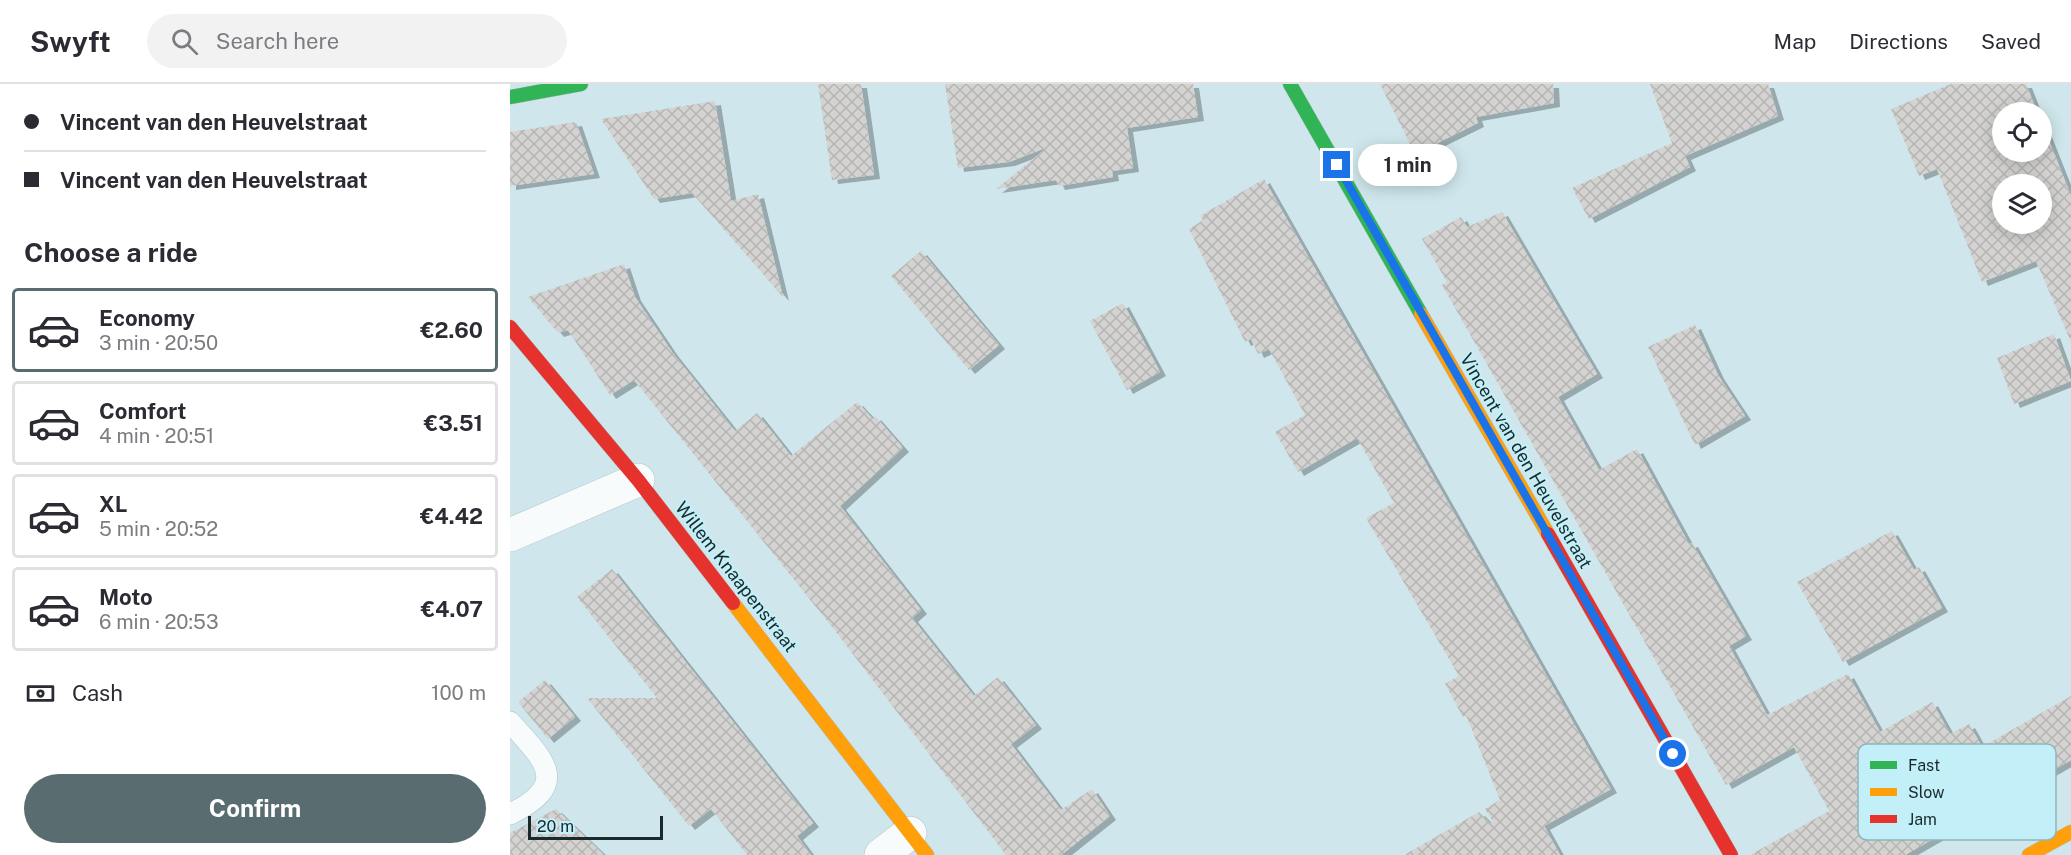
<!DOCTYPE html>
<html lang="en">
<head>
<meta charset="utf-8">
<style>
	:root { --surface:#fff; --page:#f2f2f3; --text:#2b2b33; --muted:#7c7c81; --line:#e1e1e2; --accent:#596c70 }
	body { margin:0; font-family:"Public Sans",sans-serif; background:var(--page); color:var(--text); height:100vh; display:flex; flex-direction:column; font-size:22px; white-space:nowrap }
	* { box-sizing:border-box; margin:0 }
	p { font-size:20px; color:var(--muted) }
	.icon { flex:none; width:33px; height:33px; fill:none; stroke:currentColor; stroke-width:2; stroke-linecap:round; stroke-linejoin:round }
	.map { position:relative; flex:1; overflow:hidden }
	.drawer { display:flex; flex-direction:column; background:var(--surface); width:510px }
	.drawer>* { flex:none }
	.guide { display:grid; align-content:center; height:132px; padding:0 24px; background:var(--surface) }
	.buttons { position:absolute; left:1482px; top:18px; display:grid; gap:12px }
	.buttons a { display:grid; place-items:center; width:60px; height:60px; border-radius:50%; background:var(--surface); box-shadow:0 3px 15px #0003; font-size:30px }
	.scale { position:absolute; left:18px; bottom:15px; width:135px; box-sizing:border-box; padding-left:6px; border:3px solid #192a2d; border-top:0; font-size:16px; line-height:21px; white-space:nowrap; color:#192a2d; -webkit-text-stroke:4px #c3eff8; paint-order:stroke }
	.end { position:absolute; width:27px; height:27px; margin:-14px; border:8px solid #1a73e8; background:#fff; box-shadow:0 0 0 3px #fff }
	.from { border-radius:50% }
	.bubble { position:absolute; height:42px; border-radius:21px; background:var(--surface); box-shadow:0 3px 15px #0003; font-size:20px; font-weight:700; line-height:42px; text-align:center }
	.guide b { display:flex; align-items:center; gap:21px; height:57px; font-size:22px }
	.guide b+b { border-top:2px solid var(--line) }
	.guide i { width:15px; height:15px; background:var(--text) }
	ul { padding:0; list-style:none }
	li { display:flex; align-items:center; gap:18px; height:84px; margin:0 12px 9px; padding:0 12px; border:3px solid var(--line); border-radius:6px }
	li div { flex:1 }
	li b { display:block; font-size:22px }
	li em { font-style:normal; font-weight:700 }
	li.current { border-color:var(--accent) }
	li>.icon { width:54px; height:54px; stroke-width:1.5 }
	h2 { padding:0 24px; font-size:27px; line-height:72px }
	.pay { display:flex; align-items:center; gap:15px; height:66px; padding:0 24px; font-size:22px }
	.pay p { margin-inline-start:auto }
	.action { display:flex; gap:12px; margin-top:auto; padding:12px 24px }
	.action a { flex:1; height:69px; border-radius:36px; background:var(--accent); color:#fff; font-size:24px; font-weight:700; line-height:69px; text-align:center }
	header { display:flex; align-items:center; gap:36px; box-sizing:border-box; height:84px; padding:0 30px; background:var(--surface); border-bottom:2px solid var(--line) }
	header strong { font-size:28px }
	nav { display:flex; gap:33px; margin-inline-start:auto; font-size:21px }
	.search { width:420px; height:54px; background:var(--page); display:flex; align-items:center; gap:15px; box-sizing:border-box; padding:0 21px; border-radius:33px; color:var(--muted); font-size:22px }
	main { display:flex; flex:1; min-height:0 }
	.map>svg:first-child { display:block }
</style>
</head>
<body>
<header>
<strong>Swyft</strong>
<div class="search"><svg class="icon" aria-label="search" viewBox="0 0 24 24"><circle cx="10" cy="10" r="6"/><path d="M15 15l6 6"/></svg>Search here</div>
<nav><a>Map</a><a>Directions</a><a>Saved</a></nav>
</header>
<main>
<section class="drawer">
<div class="guide">
<b><i class="from"></i>Vincent van den Heuvelstraat</b>
<b><i></i>Vincent van den Heuvelstraat</b>
</div>
<h2>Choose a ride</h2>
<ul>
<li class="current"><svg class="icon" aria-label="car" viewBox="0 0 24 24"><path d="M5 17H2v-5l4-1 3-4h7l3 4 3 1v5h-3M9 17h6M6 11h13"/><circle cx="7" cy="17" r="2"/><circle cx="17" cy="17" r="2"/></svg><div><b>Economy</b><p>3 min · 20:50</p></div><em>€2.60</em></li>
<li><svg class="icon" aria-label="car" viewBox="0 0 24 24"><path d="M5 17H2v-5l4-1 3-4h7l3 4 3 1v5h-3M9 17h6M6 11h13"/><circle cx="7" cy="17" r="2"/><circle cx="17" cy="17" r="2"/></svg><div><b>Comfort</b><p>4 min · 20:51</p></div><em>€3.51</em></li>
<li><svg class="icon" aria-label="car" viewBox="0 0 24 24"><path d="M5 17H2v-5l4-1 3-4h7l3 4 3 1v5h-3M9 17h6M6 11h13"/><circle cx="7" cy="17" r="2"/><circle cx="17" cy="17" r="2"/></svg><div><b>XL</b><p>5 min · 20:52</p></div><em>€4.42</em></li>
<li><svg class="icon" aria-label="car" viewBox="0 0 24 24"><path d="M5 17H2v-5l4-1 3-4h7l3 4 3 1v5h-3M9 17h6M6 11h13"/><circle cx="7" cy="17" r="2"/><circle cx="17" cy="17" r="2"/></svg><div><b>Moto</b><p>6 min · 20:53</p></div><em>€4.07</em></li>
</ul>
<div class="pay"><svg class="icon" aria-label="cash" viewBox="0 0 24 24"><path d="M3 7h18v10H3z"/><circle cx="12" cy="12" r="2"/></svg>Cash<p>100 m</p></div>
<div class="action"><a>Confirm</a></div>
</section>
<div class="map">
<svg width="1561" height="771" viewBox="0 0 1561 771">
	<defs>
		<pattern id="building-cross-hatch" width="8" height="8" patternUnits="userSpaceOnUse" patternTransform="scale(1.5)"><rect width="8" height="8" fill="#d4d3d1"/><path d="M0 0l8 8M0 8l8-8" fill="none" stroke="#b5b5b4"/></pattern>
		<filter id="shadow"><feDropShadow dx="6" dy="4" stdDeviation="0" flood-color="#0004"/></filter>
	</defs>
	<rect width="100%" height="100%" fill="#cfe7ec"/>
	<!-- building -->
	<g fill="url(#building-cross-hatch)" fill-rule="evenodd" filter="url(#shadow)">
		<path d="M308 0H351L364 91 322 96Z"/>
		<path d="M435 0H683L688 33 617 44 623 84 602 87 603 93 549 102 546 96 486 105 538 63 499 78 448 84Z"/>
		<path d="M870 0H1043L1044 19 966 33 968 39 905 70Z"/>
		<path d="M1140 0H1258L1268 32 1175 72 1180 83 1079 135 1062 104 1162 59Z"/>
		<path d="M1441 0H1516L1527 28H1492V68H1532V39L1561 112V258L1526 177 1472 198 1427 85 1409 92 1381 25ZM1492 100H1532V140H1492Z"/>
		<path d="M205 17 221 117 248 110 273 213 182 109 144 115 91 35Z"/>
		<path d="M66 38 84 90 0 102V48Z"/>
		<path d="M754 95 1101 705 1034 742 1050 771H894L969 728 981 740 983 738 975 725 990 716 956 631 953 633 935 600 949 592 856 434 884 419 847 354 788 388 765 348 795 331 759 265 748 270 741 255 735 258 679 145 693 136 690 132Z"/>
		<path d="M992 128 1087 290 1048 313 1089 386 1127 365 1179 460 1182 459 1236 552 1219 562 1257 631 1338 590 1370 648 1422 618 1440 650 1459 640 1472 663 1561 612V676L1395 771H1240L1319 727 1284 663 1216 701 932 201 937 198 912 155 951 133 957 143Z"/>
		<path d="M411 167 489 261 459 286 381 192Z"/>
		<path d="M114 180 125 213 162 268 225 347 247 329 281 372 347 318 363 335 365 332 393 364 330 422 411 526 402 534 464 612 488 593 526 641 501 660 551 726 582 705 600 732 551 771H496L326 548 124 296 100 311 58 246 48 249 18 213Z"/>
		<path d="M613 219 650 288 617 306 580 237Z"/>
		<path d="M1185 241 1208 291 1235 332 1185 361 1138 263Z"/>
		<path d="M1544 250 1561 297 1504 320 1487 274Z"/>
		<path d="M1382 447 1404 486 1409 483 1432 524 1333 578 1287 498Z"/>
		<path d="M102 485 303 739 287 752 301 771H237L201 725 179 742 77 614H147L67 513Z"/>
		<path d="M35 596 65 633 38 655 8 618Z"/>
		<path d="M46 725 94 771H0V749Z"/>
	</g>
	<g fill="none" stroke-linecap="round" stroke-linejoin="round">
		<defs>
			<path id="lane" d="M0 638C34 676 62 700 0 730"/>
			<g id="street">
				<path d="M0 451 128 396"/>
				<path d="M371 771 400 749"/>
			</g>
			<g id="fast">
				<path d="M780 0 911 230"/>
				<path d="M0 13 71 0"/>
			</g>
			<g id="slow">
				<path d="M911 230 1038 450"/>
				<path d="M223 519 417 771"/>
				<path d="M1519 771 1561 748"/>
			</g>
			<g id="jam">
				<path d="M0 243 128 396 223 519"/>
				<path d="M1038 450 1221 771"/>
			</g>
		</defs>
		<!-- lane casing -->
		<use href="#lane" stroke="#aec1c5" stroke-width="22"/>
		<!-- street casing -->
		<use href="#street" stroke="#aec1c5" stroke-width="34"/>
		<!-- fast casing -->
		<use href="#fast" stroke="#aec1c5" stroke-width="15"/>
		<!-- slow casing -->
		<use href="#slow" stroke="#aec1c5" stroke-width="15"/>
		<!-- jam casing -->
		<use href="#jam" stroke="#aec1c5" stroke-width="15"/>
		<!-- lane -->
		<use href="#lane" stroke="#f8fbfc" stroke-width="21"/>
		<!-- street -->
		<use href="#street" stroke="#f8fbfc" stroke-width="33"/>
		<!-- fast -->
		<use href="#fast" stroke="#30b455" stroke-width="14"/>
		<!-- slow -->
		<use href="#slow" stroke="#ff9f0a" stroke-width="14"/>
		<!-- jam -->
		<use href="#jam" stroke="#e5322d" stroke-width="14"/>
	</g>
	<g fill="none" stroke-linecap="round" stroke-linejoin="round">
		<!-- route -->
		<path stroke="#1a73e8" stroke-width="8" d="M827 81 1163 670"/>
	</g>
	<g text-anchor="middle" stroke-width="4.5" stroke-linejoin="round" paint-order="stroke">
		<!-- street labels -->
		<g font-size="18" fill="#192a2d" stroke="#c3eff8">
			<text transform="translate(1016 377) rotate(60)" y="6">Vincent van den Heuvelstraat</text>
			<text transform="translate(226 493) rotate(52)" y="6">Willem Knaapenstraat</text>
		</g>
	</g>
	<!-- legend -->
	<rect x="1348" y="660" width="198" height="96" rx="9" fill="#c3eff8" stroke="#90b4bb" stroke-width="1.5"/>
	<rect x="1360" y="677" width="27" height="8" fill="#30b455"/>
	<rect x="1360" y="704" width="27" height="8" fill="#ff9f0a"/>
	<rect x="1360" y="731" width="27" height="8" fill="#e5322d"/>
	<g font-size="16" fill="#192a2d">
		<text x="1398" y="687">Fast</text>
		<text x="1398" y="714">Slow</text>
		<text x="1398" y="741">Jam</text>
	</g>
</svg>
<div class="buttons">
<a><svg class="icon" aria-label="locate" viewBox="0 0 24 24"><circle cx="12" cy="12" r="6"/><path d="M12 2v4M12 18v4M2 12h4M18 12h4"/></svg></a>
<a><svg class="icon" aria-label="layers" viewBox="0 0 24 24"><path d="M12 4l9 5-9 5-9-5zM3 14l9 5 9-5"/></svg></a>
</div>
<div class="scale">20 m</div>
<i class="end from" style="left:1163px;top:670px"></i>
<i class="end" style="left:827px;top:81px"></i>
<div class="bubble" style="left:848px;top:60px;width:99px">1 min</div>
</div>
</main>
</body>
</html>
